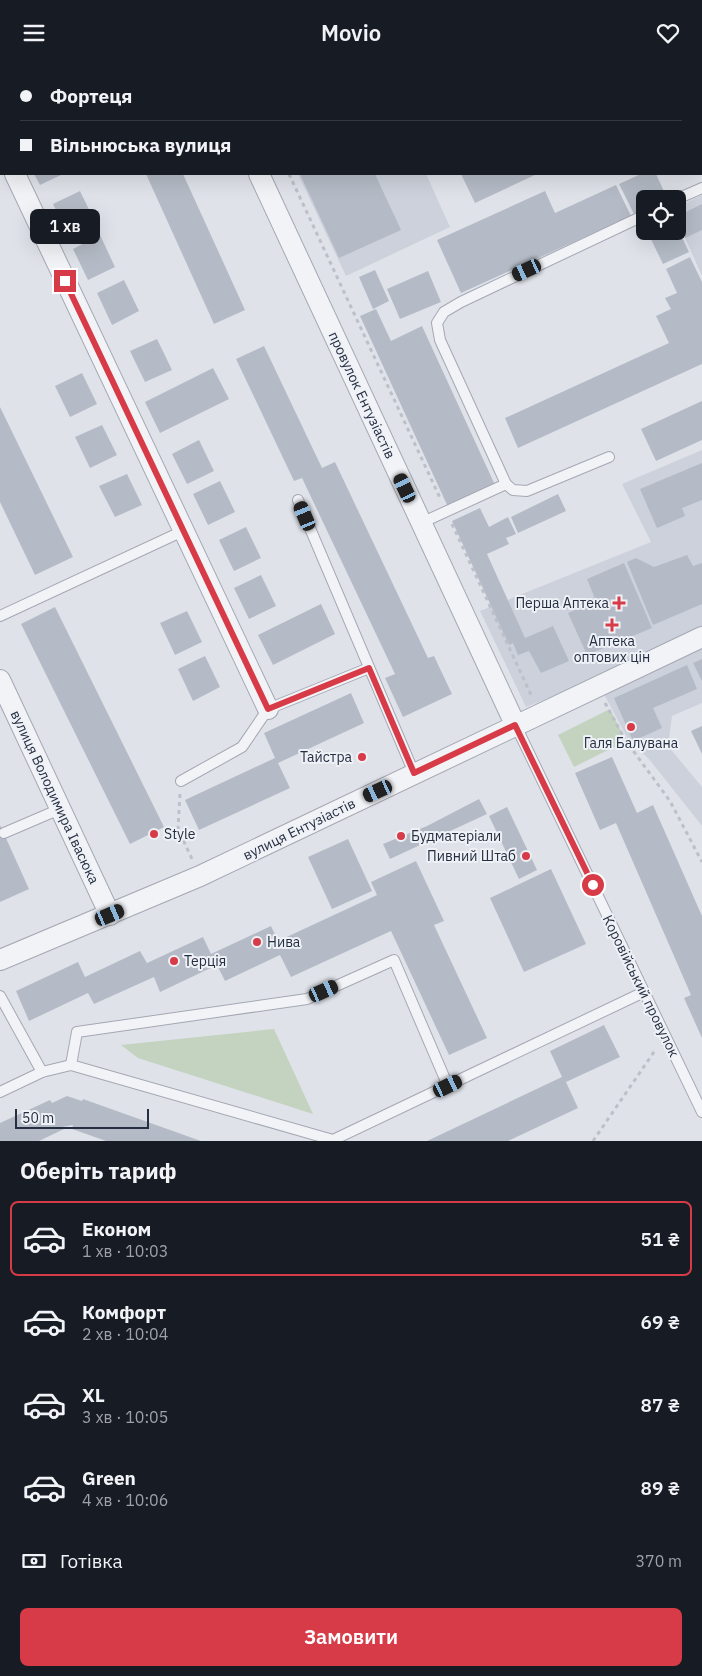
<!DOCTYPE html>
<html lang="uk">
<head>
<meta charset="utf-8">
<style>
	:root { --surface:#171b24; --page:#242831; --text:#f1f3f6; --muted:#9ea1a6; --line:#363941; --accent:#d73b47 }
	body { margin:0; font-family:"IBM Plex Sans",sans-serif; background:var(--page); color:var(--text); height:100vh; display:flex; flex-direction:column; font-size:19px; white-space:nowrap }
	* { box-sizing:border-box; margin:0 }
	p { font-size:16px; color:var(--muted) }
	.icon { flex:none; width:28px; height:28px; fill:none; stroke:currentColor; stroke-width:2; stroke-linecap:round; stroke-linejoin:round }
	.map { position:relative; height:1076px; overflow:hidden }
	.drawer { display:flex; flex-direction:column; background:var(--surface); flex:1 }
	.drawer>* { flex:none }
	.hud { position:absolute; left:0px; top:0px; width:702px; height:110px; box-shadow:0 5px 20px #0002; display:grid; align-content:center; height:110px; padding:0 20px; background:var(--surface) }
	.fabs { position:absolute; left:636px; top:125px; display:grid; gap:10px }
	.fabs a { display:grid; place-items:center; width:50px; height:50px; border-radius:8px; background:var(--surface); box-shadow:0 5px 20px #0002; font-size:25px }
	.scale { position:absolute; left:15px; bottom:12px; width:134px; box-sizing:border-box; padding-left:5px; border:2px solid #262e41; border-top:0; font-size:14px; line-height:18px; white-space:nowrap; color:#262e41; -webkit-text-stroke:4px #eef1f6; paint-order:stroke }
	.end { position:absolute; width:22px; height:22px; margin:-11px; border:6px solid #d73b47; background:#fff; box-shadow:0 0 0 2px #fff }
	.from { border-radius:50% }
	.bubble { position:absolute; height:35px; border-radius:8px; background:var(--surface); box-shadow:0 5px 20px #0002; font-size:16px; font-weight:600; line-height:35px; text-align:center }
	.car { position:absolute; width:15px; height:30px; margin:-15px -8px; border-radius:6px; box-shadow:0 0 4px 1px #0007; background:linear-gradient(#222 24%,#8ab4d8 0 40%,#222 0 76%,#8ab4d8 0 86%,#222 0) }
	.hud b { display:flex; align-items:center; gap:18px; height:48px; font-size:19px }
	.hud b+b { border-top:1px solid var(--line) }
	.hud i { width:12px; height:12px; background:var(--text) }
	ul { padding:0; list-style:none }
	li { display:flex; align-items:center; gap:15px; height:75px; margin:0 10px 8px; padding:0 10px; border:2px solid transparent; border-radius:8px }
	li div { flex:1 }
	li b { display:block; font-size:19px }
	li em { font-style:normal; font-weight:600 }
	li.on { border-color:var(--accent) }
	li>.icon { width:45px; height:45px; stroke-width:1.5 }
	h2 { padding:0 20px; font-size:22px; line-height:60px }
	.pay { display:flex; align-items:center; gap:12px; height:55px; padding:0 20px; font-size:19px }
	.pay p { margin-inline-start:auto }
	.primary-button { display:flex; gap:10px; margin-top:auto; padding:10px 20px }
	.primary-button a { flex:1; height:58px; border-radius:8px; background:var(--accent); color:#fff; font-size:20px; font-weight:600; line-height:58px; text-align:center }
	header { display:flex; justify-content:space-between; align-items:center; height:65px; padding:0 20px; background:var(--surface); font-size:22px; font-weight:600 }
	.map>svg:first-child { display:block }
</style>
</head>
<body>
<header><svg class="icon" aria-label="menu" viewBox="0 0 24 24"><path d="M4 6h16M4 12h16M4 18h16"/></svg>Movio<svg class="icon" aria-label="heart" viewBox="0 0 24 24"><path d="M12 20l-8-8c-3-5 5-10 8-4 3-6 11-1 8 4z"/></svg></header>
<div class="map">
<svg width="702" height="1076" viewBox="0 0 702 1076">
	<rect width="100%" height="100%" fill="#dfe2e9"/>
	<!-- built -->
	<g fill="#ccd1db">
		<path d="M299 0H378L379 1H297Z"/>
		<path d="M298 109H426L450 162 346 211Z"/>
		<path d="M702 130V211L678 157V142Z"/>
		<path d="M702 385V638L672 651 668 681 702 722V761L649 694 629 676 596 614 526 642 480 546 651 477 622 419Z"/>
	</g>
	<!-- green -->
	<g fill="#c3d3bf">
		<path d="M610 644 626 676 574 702 558 670Z"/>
		<path d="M274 964 313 1049 138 993 121 980Z"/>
	</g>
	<!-- building -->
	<g fill="#b5bbc6">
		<path d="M34 109H63L40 120Z"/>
		<path d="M146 109H183L245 245 214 259Z"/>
		<path d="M300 109H375L401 165 339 193Z"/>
		<path d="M461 109H537L475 138Z"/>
		<path d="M641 109H656L667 133 645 134V143L634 149 619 119Z"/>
		<path d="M616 120 631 151 461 228 437 175 545 126 555 148Z"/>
		<path d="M80 126 95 157 68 170 53 139Z"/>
		<path d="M702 139V165L685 173 678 158V151Z"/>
		<path d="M647 166H679L689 187 663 199Z"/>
		<path d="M100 170 115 202 88 215 73 184Z"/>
		<path d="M690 192 702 217V299L518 383 505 353 669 278 656 251 671 244 665 233 677 228 666 204Z"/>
		<path d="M375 205 389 236 373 244 359 212Z"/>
		<path d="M428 206 441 237 400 254 387 224Z"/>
		<path d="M124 215 139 246 112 260 97 228Z"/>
		<path d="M376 244 391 276 422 261 495 420 448 442 360 251Z"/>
		<path d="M157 274 172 305 145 317 130 286Z"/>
		<path d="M264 281 322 403 335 397 428 593 434 591 452 629 403 652 385 613 395 609 302 413 294 416 236 294Z"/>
		<path d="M213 303 229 334 160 368 145 337Z"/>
		<path d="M82 308 97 339 70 352 55 321Z"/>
		<path d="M702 336V375L656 396 641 364Z"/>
		<path d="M0 342 73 492 35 510 0 437Z"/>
		<path d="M102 360 117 390 90 403 75 372Z"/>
		<path d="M199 375 214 406 187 419 172 389Z"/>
		<path d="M702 398V435L682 443 685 451 657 463 640 424Z"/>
		<path d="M127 409 142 440 115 452 99 421Z"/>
		<path d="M220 416 235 447 208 460 193 429Z"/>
		<path d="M558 429 566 446 518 468 511 452Z"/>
		<path d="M480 443 489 462 508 452 516 469 506 473 509 479 487 489 525 573 553 561 569 596 541 608 529 586 518 590 513 578 509 580 452 456Z"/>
		<path d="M246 462 261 493 234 506 219 475Z"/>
		<path d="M687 490 693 501 702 498V539L653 560 627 497 636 493 654 502Z"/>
		<path d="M624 498 652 563 587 590 568 548 595 536 600 546 587 514Z"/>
		<path d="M261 510 276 541 249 554 234 523Z"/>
		<path d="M321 539 335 569 273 600 258 570Z"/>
		<path d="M55 542 164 762 130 779 21 559Z"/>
		<path d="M187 546 202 577 175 590 160 558Z"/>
		<path d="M205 591 220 622 193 636 178 604Z"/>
		<path d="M702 594V616L693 598Z"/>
		<path d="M687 600 697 624 653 643 662 663 633 676 614 633Z"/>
		<path d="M351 628 364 658 278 698 290 723 199 765 185 735 275 693 264 668Z"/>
		<path d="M702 661V689L691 666Z"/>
		<path d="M612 692 637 748 653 740 702 851V973L684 933 691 930 616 758 600 765 575 708Z"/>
		<path d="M479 734 487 749 390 794 383 779 427 761Z"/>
		<path d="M507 742 537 805 519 814 489 751Z"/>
		<path d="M0 760 29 824 0 837Z"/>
		<path d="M348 774 372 826 332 844 308 792Z"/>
		<path d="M416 796 444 856 434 860 487 973 449 990 391 866 291 912 280 890 225 916 217 900 160 927 154 912 94 939 88 928 29 956 16 926 78 897 85 912 140 886 147 898 203 872 211 889 271 861 278 876 377 830 371 817Z"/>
		<path d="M551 804 586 879 524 907 490 833Z"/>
		<path d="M604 960 620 992 566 1017 578 1043 508 1076H427L562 1012 550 986Z"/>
		<path d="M67 1031 82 1036 83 1034 201 1076H106L72 1064 73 1060 62 1062 64 1064 39 1076H0V1058L50 1035 52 1038Z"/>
	</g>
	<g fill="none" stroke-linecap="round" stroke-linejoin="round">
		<defs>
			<g id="service">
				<path d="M694 0 695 1"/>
				<path d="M701 16 702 17"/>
				<path d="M677 134 702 123"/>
				<path d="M609 392 527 426 513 425 506 419 440 275 437 258 444 247 461 237 645 150"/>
				<path d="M298 435 414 708"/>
				<path d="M421 458 506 419"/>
				<path d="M0 551 183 466"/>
				<path d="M515 659 702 1047"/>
				<path d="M181 716 242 682 268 644 369 603"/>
				<path d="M4 768 60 744"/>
				<path d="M0 931 42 1007"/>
				<path d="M71 1000 77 967 307 934 394 895 448 1021"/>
				<path d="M0 1027 42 1007 71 1000 333 1075 644 927"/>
			</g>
			<g id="minor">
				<path d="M209 0V1"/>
				<path d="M0 77 1 80"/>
				<path d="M15 109 268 644"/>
				<path d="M259 109 515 659"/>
				<path d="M0 615 110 850"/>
				<path d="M0 895 200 811 702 572"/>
			</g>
		</defs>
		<!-- service casing -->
		<use href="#service" stroke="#a4a8b3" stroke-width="12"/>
		<!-- minor casing -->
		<use href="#minor" stroke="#a4a8b3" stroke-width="22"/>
		<!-- path -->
		<g stroke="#bdc0c8" stroke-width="3" stroke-dasharray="4 4" stroke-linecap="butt">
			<path d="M239 0V1"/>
			<path d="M289 109 441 435"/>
			<path d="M452 459 532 632"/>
			<path d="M605 638 626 676 670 736 702 797"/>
			<path d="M180 729 178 764 192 794"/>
			<path d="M593 1076 656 984"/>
		</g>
		<!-- service -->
		<use href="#service" stroke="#f2f3f7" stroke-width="10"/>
		<!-- minor -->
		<use href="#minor" stroke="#f2f3f7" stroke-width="20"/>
	</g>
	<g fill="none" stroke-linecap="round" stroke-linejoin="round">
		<!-- route -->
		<path stroke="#d73b47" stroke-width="6" d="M65 216 268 644 369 603 414 708 515 660 593 820"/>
	</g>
	<!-- markers -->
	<g fill="#d73b47" stroke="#eef1f6" stroke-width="2">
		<path d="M616.5 530.5h5v5h5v5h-5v5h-5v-5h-5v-5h5z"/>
		<path d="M609.5 552.5h5v5h5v5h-5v5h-5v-5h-5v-5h5z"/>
		<circle cx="631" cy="662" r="5"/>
		<circle cx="362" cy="692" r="5"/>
		<circle cx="154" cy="769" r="5"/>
		<circle cx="401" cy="771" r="5"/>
		<circle cx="526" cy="791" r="5"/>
		<circle cx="257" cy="877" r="5"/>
		<circle cx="174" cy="896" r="5"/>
	</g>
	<g text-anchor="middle" stroke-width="4" stroke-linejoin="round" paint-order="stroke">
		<!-- street labels -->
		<g font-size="14" fill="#262e41" stroke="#eef1f6">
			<text transform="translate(362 330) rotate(65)" y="5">провулок Ентузіастів</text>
			<text transform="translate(55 732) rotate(65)" y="5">вулиця Володимира Івасюка</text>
			<text transform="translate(299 764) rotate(-26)" y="5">вулиця Ентузіастів</text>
			<text transform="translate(641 921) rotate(64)" y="5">Коровійський провулок</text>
		</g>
		<!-- poi labels -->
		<g font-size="14" fill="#262e41" stroke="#eef1f6" text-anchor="start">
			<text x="609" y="543" text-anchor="end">Перша Аптека</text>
			<text x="612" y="581" text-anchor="middle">Аптека<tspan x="612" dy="16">оптових цін</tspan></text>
			<text x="631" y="683" text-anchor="middle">Галя Балувана</text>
			<text x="352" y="697" text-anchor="end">Тайстра</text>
			<text x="164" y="774">Style</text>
			<text x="411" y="776">Будматеріали</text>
			<text x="516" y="796" text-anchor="end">Пивний Штаб</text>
			<text x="267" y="882">Нива</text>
			<text x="184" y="901">Терція</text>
		</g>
	</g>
</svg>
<div class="fabs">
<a><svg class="icon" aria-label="locate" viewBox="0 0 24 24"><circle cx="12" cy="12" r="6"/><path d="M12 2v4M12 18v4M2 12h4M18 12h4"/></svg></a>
</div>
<div class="scale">50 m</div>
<i class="end from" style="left:593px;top:820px"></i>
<i class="end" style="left:65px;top:216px"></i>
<div class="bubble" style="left:30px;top:144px;width:70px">1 хв</div>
<i class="car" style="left:527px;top:205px;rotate:245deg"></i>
<i class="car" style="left:405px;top:423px;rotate:335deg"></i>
<i class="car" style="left:305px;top:451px;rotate:337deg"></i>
<i class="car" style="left:378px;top:726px;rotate:245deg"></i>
<i class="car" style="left:110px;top:850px;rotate:67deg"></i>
<i class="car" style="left:324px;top:926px;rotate:66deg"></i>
<i class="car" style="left:448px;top:1021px;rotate:64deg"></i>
<div class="hud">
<b><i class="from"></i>Фортеця</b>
<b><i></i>Вільнюська вулиця</b>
</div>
</div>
<section class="drawer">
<h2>Оберіть тариф</h2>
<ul>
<li class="on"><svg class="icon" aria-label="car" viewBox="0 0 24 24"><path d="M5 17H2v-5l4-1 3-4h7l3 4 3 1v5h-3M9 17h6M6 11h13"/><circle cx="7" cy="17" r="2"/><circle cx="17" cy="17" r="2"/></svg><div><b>Економ</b><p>1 хв · 10:03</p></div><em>51 ₴</em></li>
<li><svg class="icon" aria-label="car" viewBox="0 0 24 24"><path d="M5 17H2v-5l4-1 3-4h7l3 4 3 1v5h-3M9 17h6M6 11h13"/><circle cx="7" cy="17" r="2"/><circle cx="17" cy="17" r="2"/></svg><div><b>Комфорт</b><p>2 хв · 10:04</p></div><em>69 ₴</em></li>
<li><svg class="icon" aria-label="car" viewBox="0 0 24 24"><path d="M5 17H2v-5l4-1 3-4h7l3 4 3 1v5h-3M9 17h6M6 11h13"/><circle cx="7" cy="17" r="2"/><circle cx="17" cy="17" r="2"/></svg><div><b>XL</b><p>3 хв · 10:05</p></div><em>87 ₴</em></li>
<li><svg class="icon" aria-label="car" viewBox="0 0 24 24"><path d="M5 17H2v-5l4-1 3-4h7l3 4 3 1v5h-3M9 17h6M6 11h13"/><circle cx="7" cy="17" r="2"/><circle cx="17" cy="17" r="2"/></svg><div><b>Green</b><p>4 хв · 10:06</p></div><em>89 ₴</em></li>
</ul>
<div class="pay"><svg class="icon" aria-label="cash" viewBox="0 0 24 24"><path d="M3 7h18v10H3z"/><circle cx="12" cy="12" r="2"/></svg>Готівка<p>370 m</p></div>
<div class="primary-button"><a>Замовити</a></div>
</section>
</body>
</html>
